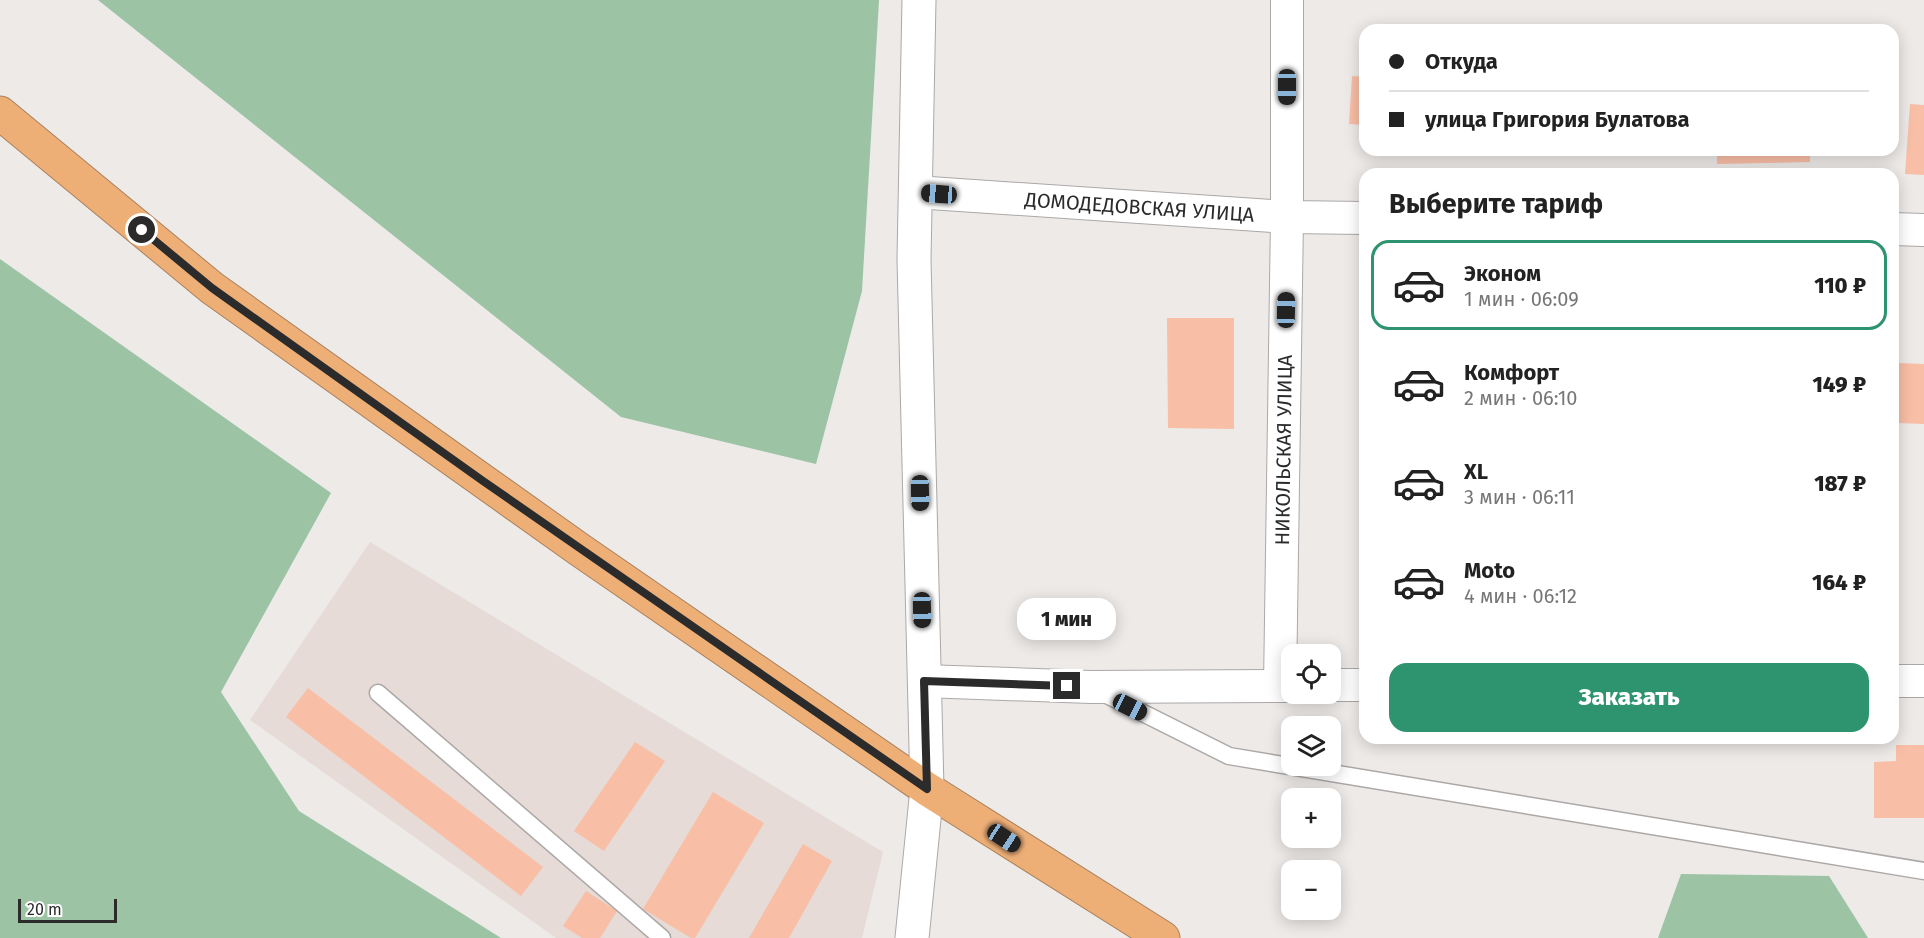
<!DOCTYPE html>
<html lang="ru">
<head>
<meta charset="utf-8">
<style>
	:root { --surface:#fff; --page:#f2f2f2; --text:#222; --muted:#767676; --line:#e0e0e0; --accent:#2e936f }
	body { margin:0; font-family:"Fira Sans",sans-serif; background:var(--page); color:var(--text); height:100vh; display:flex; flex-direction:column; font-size:22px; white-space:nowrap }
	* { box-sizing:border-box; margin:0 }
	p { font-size:20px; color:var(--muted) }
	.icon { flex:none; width:33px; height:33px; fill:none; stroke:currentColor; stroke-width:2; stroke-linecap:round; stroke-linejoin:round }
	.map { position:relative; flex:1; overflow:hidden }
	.panel { position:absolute; left:1359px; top:168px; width:540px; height:576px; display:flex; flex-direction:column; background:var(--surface); border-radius:18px; box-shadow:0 3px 15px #0003 }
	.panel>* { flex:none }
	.banner { position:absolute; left:1359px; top:24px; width:540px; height:132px; border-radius:18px; box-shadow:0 3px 15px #0003; display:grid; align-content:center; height:132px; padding:0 30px; background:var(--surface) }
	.fabs { position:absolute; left:1281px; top:644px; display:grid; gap:12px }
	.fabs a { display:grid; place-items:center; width:60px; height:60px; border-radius:12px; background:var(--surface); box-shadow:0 3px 15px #0003; font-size:30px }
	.scale { position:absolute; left:18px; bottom:15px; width:99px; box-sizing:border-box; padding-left:6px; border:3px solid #2c2b2b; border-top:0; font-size:16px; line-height:21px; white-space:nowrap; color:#2c2b2b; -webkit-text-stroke:4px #fff; paint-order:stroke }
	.end { position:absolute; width:27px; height:27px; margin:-14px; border:8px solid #2c2b2b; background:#fff; box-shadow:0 0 0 3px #fff }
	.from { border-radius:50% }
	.bubble { position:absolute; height:42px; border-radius:18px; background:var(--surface); box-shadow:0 3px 15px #0003; font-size:20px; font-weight:800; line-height:42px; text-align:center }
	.car { position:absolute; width:18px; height:36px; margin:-18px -9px; border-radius:8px; box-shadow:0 0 4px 2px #0007; background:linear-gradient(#222 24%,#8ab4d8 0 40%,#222 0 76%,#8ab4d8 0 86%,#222 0) }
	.banner b { display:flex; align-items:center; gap:21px; height:57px; font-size:22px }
	.banner b+b { border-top:2px solid var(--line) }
	.banner i { width:15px; height:15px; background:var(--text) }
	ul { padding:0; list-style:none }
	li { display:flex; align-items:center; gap:18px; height:90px; margin:0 12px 9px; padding:0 18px; border:3px solid transparent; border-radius:18px }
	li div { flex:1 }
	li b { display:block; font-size:22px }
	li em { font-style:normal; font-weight:800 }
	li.on { border-color:var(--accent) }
	li>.icon { width:54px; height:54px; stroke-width:1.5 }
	h2 { padding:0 30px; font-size:27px; line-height:72px }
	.primary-button { display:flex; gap:12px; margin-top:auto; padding:12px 30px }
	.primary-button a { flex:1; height:69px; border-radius:18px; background:var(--accent); color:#fff; font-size:24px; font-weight:800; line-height:69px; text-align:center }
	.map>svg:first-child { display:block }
</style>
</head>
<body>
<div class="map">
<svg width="1924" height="938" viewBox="0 0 1924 938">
	<rect width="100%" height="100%" fill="#edeae8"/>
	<!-- built -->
	<path fill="#e6dbd6" d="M370 542 883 852 862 938H556L250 720Z"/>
	<!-- green -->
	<g fill="#9bc3a4">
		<path d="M98 0H879L862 291 816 464 621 417Z"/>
		<path d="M0 259 331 493 221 692 299 811 501 938H0Z"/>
		<path d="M1681 874 1829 876 1868 938H1658Z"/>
	</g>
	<!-- building -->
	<g fill="#f9bea6">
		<path d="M1352 76 1365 77V125L1349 124Z"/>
		<path d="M1910 104 1924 105V175L1905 174Z"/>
		<path d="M1717 150H1810V162L1717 164Z"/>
		<path d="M1167 318H1234V429L1168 428Z"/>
		<path d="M1899 363 1924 364V424L1898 423Z"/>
		<path d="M308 688 543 867 521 896 286 717Z"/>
		<path d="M635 742 665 761 604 851 574 831Z"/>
		<path d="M1896 745H1924V818H1874V762L1896 761Z"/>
		<path d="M713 792 764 823 695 938H691L643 909Z"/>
		<path d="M803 844 832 861 789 938H749Z"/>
		<path d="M586 891 617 911 600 938H582L563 926Z"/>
	</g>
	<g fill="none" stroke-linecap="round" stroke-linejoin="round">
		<defs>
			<g id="lane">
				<path d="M378 693 662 938"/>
				<path d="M1103 693 1229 756 1924 871"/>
			</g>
			<g id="street">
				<path id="s1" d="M915 192 1287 217 1365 218"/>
				<path d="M1893 229 1924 230"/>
				<path d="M924 681 1091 687 1292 686"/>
				<path d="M1893 681H1924"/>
				<path d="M1330 685H1365"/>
				<path id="s2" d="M1280 686 1287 217V0"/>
			</g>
			<path id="secondary" d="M912 938 927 789 914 259 919 0"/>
			<path id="highway" d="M0 113 212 288 580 550 927 789 1163 938"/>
		</defs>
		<!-- lane casing -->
		<use href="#lane" stroke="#aca8a7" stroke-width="19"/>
		<!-- street casing -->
		<use href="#street" stroke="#aca8a7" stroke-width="34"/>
		<!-- secondary casing -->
		<use href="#secondary" stroke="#aca8a7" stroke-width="35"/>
		<!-- highway casing -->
		<use href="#highway" stroke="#aa815c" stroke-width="35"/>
		<!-- lane -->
		<use href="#lane" stroke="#fff" stroke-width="16"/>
		<!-- street -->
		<use href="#street" stroke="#fff" stroke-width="32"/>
		<!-- secondary -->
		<use href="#secondary" stroke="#fff" stroke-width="33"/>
		<!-- highway -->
		<use href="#highway" stroke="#eeaf77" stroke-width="33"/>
	</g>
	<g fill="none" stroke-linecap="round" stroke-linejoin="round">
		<!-- route -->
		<path stroke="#2c2b2b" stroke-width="8" d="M142 230 212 288 483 481 927 789 924 681 1067 686"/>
	</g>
	<g text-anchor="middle" stroke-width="4.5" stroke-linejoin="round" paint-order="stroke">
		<!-- street labels -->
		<g font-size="20" fill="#2c2b2b" stroke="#fff">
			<text dy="7" stroke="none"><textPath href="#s1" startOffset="225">ДОМОДЕДОВСКАЯ УЛИЦА</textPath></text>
			<text dy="7" stroke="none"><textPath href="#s2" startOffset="236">НИКОЛЬСКАЯ УЛИЦА</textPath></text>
		</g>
	</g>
</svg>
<div class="fabs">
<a><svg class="icon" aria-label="locate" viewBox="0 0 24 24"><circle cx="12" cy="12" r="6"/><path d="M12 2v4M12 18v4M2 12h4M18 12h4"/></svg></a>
<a><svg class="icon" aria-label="layers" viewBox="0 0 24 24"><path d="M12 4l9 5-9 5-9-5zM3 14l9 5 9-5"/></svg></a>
<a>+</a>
<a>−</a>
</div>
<div class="scale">20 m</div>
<i class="end from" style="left:142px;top:230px"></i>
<i class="end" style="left:1067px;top:686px"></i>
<div class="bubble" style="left:1017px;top:598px;width:99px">1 мин</div>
<i class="car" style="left:1287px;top:87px;rotate:180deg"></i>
<i class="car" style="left:939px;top:194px;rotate:274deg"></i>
<i class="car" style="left:1286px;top:310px;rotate:1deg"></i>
<i class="car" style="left:920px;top:493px;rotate:179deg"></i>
<i class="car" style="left:922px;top:610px;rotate:179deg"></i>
<i class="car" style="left:1130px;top:707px;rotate:117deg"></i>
<i class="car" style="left:1004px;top:838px;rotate:123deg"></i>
<div class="banner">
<b><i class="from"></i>Откуда</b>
<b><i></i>улица Григория Булатова</b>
</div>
<section class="panel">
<h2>Выберите тариф</h2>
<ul>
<li class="on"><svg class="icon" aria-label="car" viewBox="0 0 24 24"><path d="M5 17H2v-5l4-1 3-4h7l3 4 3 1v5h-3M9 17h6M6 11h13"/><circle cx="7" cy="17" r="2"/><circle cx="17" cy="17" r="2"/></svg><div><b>Эконом</b><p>1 мин · 06:09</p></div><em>110 ₽</em></li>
<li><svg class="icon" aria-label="car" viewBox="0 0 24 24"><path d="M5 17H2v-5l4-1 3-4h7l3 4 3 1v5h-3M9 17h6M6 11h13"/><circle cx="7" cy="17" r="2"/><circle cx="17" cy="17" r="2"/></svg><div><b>Комфорт</b><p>2 мин · 06:10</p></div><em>149 ₽</em></li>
<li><svg class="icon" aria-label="car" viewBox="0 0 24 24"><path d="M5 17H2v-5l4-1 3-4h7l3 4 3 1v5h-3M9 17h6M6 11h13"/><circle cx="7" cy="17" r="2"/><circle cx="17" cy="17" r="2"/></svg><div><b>XL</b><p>3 мин · 06:11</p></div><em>187 ₽</em></li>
<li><svg class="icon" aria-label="car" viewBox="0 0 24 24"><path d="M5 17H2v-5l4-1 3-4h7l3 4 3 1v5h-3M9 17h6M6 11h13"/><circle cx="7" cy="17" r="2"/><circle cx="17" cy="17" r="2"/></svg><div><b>Moto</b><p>4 мин · 06:12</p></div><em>164 ₽</em></li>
</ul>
<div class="primary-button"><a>Заказать</a></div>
</section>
</div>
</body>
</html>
